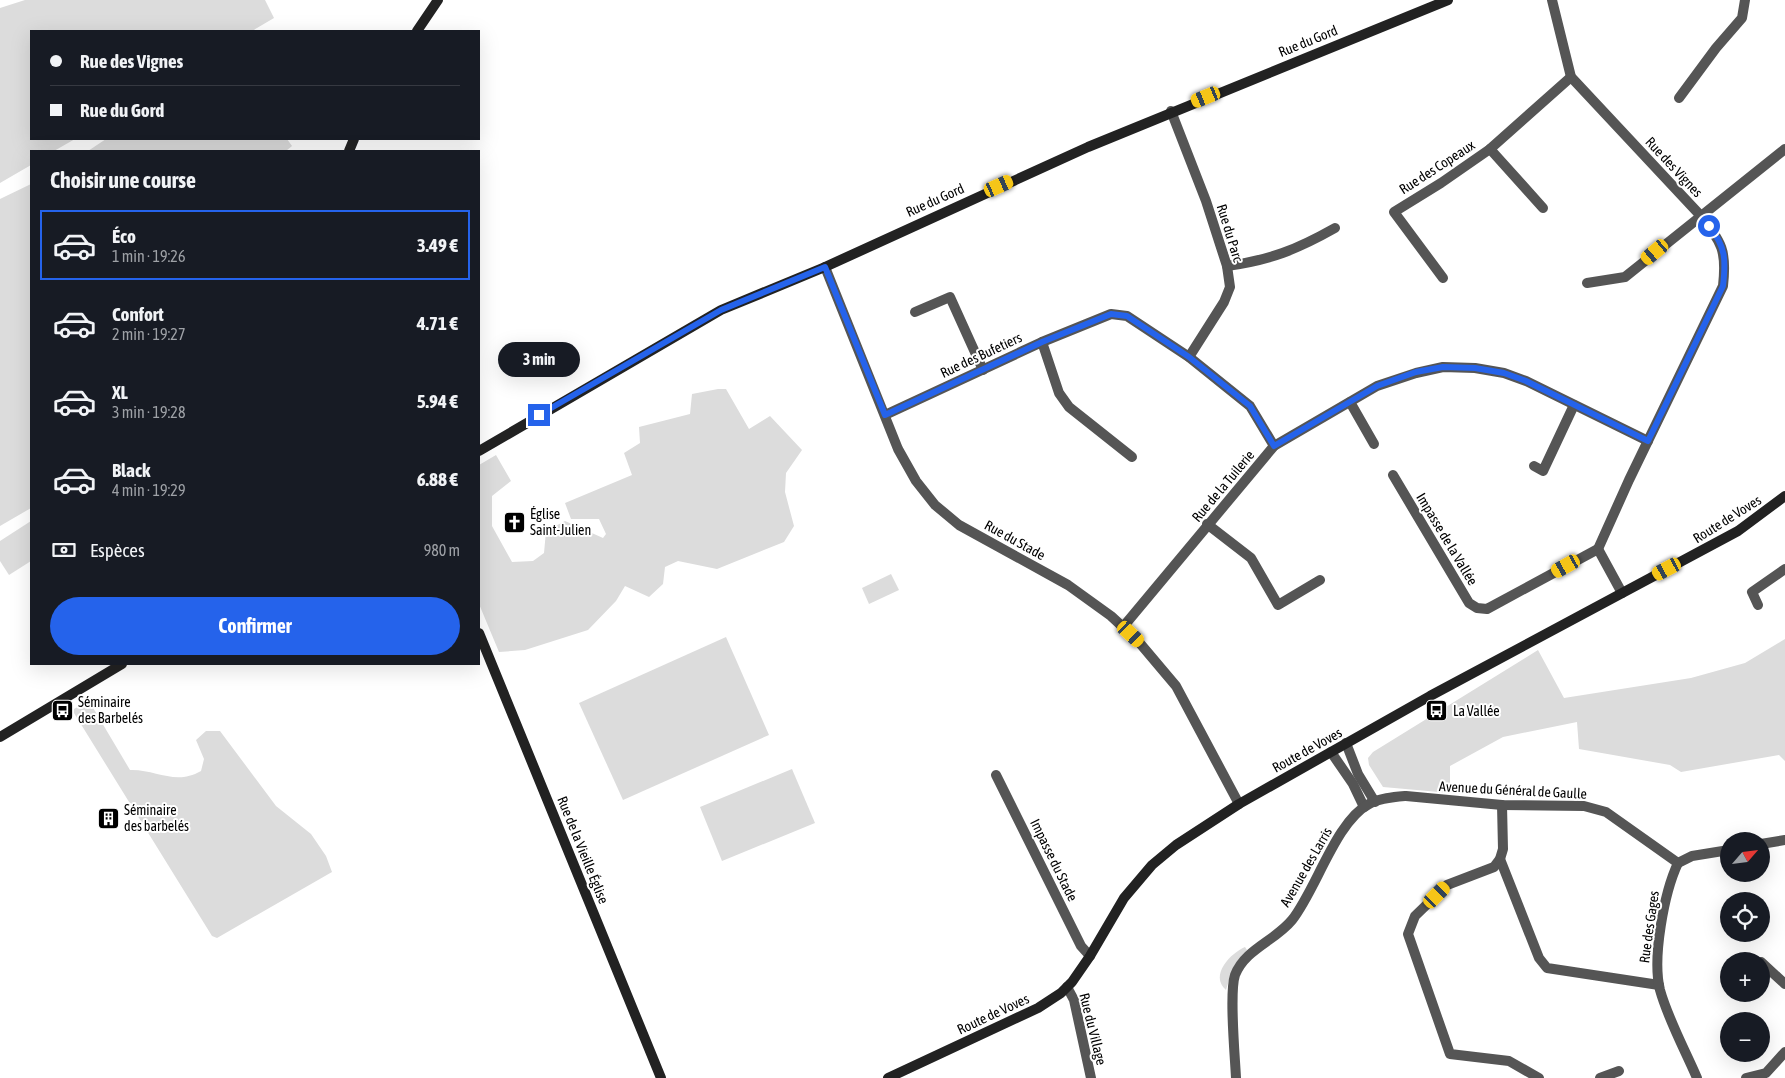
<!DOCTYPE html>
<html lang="fr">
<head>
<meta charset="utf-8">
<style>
	:root { --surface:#171b24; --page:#242831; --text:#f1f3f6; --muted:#9ea1a6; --line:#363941; --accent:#2563eb }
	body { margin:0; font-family:"Asap Condensed",sans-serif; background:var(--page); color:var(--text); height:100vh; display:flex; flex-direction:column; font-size:19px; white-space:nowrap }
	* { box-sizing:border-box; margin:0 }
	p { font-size:16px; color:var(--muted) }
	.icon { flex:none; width:28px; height:28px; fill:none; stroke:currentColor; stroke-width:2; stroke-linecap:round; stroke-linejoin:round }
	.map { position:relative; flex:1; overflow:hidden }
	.details { position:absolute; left:30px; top:150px; width:450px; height:515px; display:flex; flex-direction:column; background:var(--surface); border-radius:0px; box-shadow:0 5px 20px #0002 }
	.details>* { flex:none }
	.hud { position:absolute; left:30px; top:30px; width:450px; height:110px; border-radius:0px; box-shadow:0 5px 20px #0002; display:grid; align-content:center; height:110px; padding:0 20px; background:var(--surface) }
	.needle { width:32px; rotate:62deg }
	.buttons { position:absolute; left:1720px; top:832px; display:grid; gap:10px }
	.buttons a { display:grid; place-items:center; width:50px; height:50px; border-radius:50%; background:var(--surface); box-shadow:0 5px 20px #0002; font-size:25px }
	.end { position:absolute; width:22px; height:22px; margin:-11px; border:6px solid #2563eb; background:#fff; box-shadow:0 0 0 2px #fff }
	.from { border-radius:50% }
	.bubble { position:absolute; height:35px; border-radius:18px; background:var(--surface); box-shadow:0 5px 20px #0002; font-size:16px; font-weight:700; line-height:35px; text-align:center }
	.car { position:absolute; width:15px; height:30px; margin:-15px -8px; border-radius:6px; box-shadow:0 0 4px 1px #0007; background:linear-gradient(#f5c518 24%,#345 0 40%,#f5c518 0 76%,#345 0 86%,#f5c518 0) }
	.hud b { display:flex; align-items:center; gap:18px; height:48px; font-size:19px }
	.hud b+b { border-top:1px solid var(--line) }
	.hud i { width:12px; height:12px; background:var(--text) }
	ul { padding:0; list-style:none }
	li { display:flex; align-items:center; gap:15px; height:70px; margin:0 10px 8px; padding:0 10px; border:2px solid transparent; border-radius:0px }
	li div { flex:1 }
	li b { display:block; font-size:19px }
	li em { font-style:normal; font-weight:700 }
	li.on { border-color:var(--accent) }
	li>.icon { width:45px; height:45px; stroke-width:1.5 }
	h2 { padding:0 20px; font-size:22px; line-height:60px }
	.pay { display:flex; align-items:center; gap:12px; height:55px; padding:0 20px; font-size:19px }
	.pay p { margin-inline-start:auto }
	.primary-button { display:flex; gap:10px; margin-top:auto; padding:10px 20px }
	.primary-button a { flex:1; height:58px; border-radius:30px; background:var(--accent); color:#fff; font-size:20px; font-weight:700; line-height:58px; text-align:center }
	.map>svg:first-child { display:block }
</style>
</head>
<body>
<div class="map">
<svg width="1785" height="1078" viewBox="0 0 1785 1078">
	<rect width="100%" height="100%" fill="#fff"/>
	<!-- green -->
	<g fill="#dcdcdc">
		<path d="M25 0H265L274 18 252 31H31V139H75L54 151H31V165L0 183V8Z"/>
		<path d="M106 139H287L292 146 286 151H88Z"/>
		<path d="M31 184V508L0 526V199Z"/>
		<path d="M718 389H726L749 429 770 416 802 450 786 473 785 492 794 526 784 542 717 569 678 561 665 567 663 584 649 597 625 586 616 601 588 630 525 650 499 652 479 604V465L496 455 511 481 492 496V526L512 562 533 561 544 553 546 531 565 521 603 538 606 534 599 519H571L565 503 632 475 624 453 640 443 639 427 690 414 692 394Z"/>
		<path d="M31 521V561L9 575 0 561V541Z"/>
		<path d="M891 574 899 590 869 604 862 588Z"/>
		<path d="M726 637 769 735 623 800 579 703Z"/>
		<path d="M1785 639V761L1779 755 1681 772 1670 765 1579 749 1577 722 1503 737 1450 766V793L1383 787 1369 765 1368 758 1373 752 1538 650 1564 698 1691 678 1745 663Z"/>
		<path d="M84 703 92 706 130 770C156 769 175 786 201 771L204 759 196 740 206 731H220L276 806 311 834 326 856 332 872 217 938 212 936 74 713V709Z"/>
		<path d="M792 769 815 823 722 861 700 807Z"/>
		<path d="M1245 947 1247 950C1230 968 1233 970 1226 990 1209 975 1231 953 1245 947Z"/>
	</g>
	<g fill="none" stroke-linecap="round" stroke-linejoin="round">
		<!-- street -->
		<g stroke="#555" stroke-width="10">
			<path d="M1552 0 1571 77 1700 215C1722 243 1727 250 1723 286L1629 480 1598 549"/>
			<path d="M1679 98 1716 48 1742 18 1745 0"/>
			<path d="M1171 111 1206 201 1227 266 1230 287 1224 302 1189 357"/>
			<path d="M1490 149 1543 208"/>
			<path d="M1227 266C1270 260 1296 250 1335 228"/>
			<path d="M825 267 898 449 916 481 935 505 959 525 1068 585 1111 616 1138 641 1176 686 1239 804"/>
			<path d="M1443 278 1394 212 1441 183 1490 149 1571 77"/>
			<path d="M1587 283 1625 277 1785 149"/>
			<path d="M915 312 950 297 983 370"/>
			<path d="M1042 342 1059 393 1069 407 1132 457"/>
			<path d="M1350 402 1374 444"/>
			<path d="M885 415 1042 342 1111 314 1127 316 1189 357 1250 406 1274 446"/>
			<path d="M1534 466 1543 471 1574 405"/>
			<path d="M1393 475 1469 603 1477 608 1487 609 1598 549 1622 593"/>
			<path d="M1207 524 1251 558 1278 605 1320 580"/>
			<path d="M1758 605 1752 592 1785 569"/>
			<path d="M1123 627 1274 446 1377 386 1416 373 1443 367 1475 368 1504 373 1526 381 1648 441"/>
			<path d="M1346 743 1358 774 1375 802"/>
			<path d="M1331 752 1353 784 1364 807"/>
			<path d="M996 775 1081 946 1090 956"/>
			<path d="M1502 805 1503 849 1500 859 1494 867 1447 885 1415 916 1408 934 1450 1054 1509 1061 1539 1078"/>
			<path d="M1761 844 1785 840"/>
			<path d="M1500 859 1539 958 1547 968 1659 985"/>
			<path d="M1678 863C1664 893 1652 958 1660 990 1668 1019 1685 1050 1697 1078"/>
			<path d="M1678 863 1692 856 1729 850"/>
			<path d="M1761 962 1785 984"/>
			<path d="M1067 987 1074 1000 1091 1078"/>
			<path d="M1236 1078C1235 1056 1229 993 1235 975 1245 949 1275 941 1292 920 1316 890 1336 821 1369 804 1380 798 1394 797 1406 796L1502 805 1584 806 1606 812 1678 863"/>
			<path d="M1600 1078 1619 1071"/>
			<path d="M1746 1078 1766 1073 1785 1052"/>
		</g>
		<!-- secondary -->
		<g stroke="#222" stroke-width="10">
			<path d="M417 31 438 0"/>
			<path d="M349 151 354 139"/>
			<path d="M479 451 721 310 825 267 1088 147 1448 0"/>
			<path d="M479 633 661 1078"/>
			<path d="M0 737 122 664"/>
			<path d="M888 1078 1038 1008 1061 993 1072 982 1090 956 1124 898 1152 865 1176 845 1239 804 1430 696 1738 531 1785 496"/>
		</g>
	</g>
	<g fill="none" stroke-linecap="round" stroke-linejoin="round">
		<!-- route -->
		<path stroke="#2563eb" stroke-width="6" d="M539 415 721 310 825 267 885 415 1042 342 1111 314 1127 316 1189 357 1250 406 1274 446 1377 386 1416 372 1443 367 1475 368 1504 373 1526 381 1648 441 1723 286C1726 260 1726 247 1709 226"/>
	</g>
	<!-- icons -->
	<defs>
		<symbol id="church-square" viewBox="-11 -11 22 22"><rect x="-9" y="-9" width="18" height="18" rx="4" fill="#000" stroke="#fff"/><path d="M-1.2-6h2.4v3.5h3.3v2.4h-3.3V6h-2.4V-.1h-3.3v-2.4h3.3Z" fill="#fff"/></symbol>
		<symbol id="bus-square" viewBox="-11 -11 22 22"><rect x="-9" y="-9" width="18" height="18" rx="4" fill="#000" stroke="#fff"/><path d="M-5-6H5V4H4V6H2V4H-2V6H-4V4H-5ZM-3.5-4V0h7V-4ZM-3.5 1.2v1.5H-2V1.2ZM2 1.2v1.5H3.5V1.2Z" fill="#fff"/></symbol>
		<symbol id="building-square" viewBox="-11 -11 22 22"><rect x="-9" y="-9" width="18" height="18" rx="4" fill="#000" stroke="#fff"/><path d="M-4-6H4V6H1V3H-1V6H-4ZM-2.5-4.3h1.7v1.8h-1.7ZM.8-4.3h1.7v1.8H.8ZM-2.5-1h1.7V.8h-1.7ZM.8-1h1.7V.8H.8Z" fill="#fff"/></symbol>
	</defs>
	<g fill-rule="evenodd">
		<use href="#church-square" x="502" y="510" width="25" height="25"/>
		<use href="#bus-square" x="50" y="698" width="25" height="25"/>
		<use href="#bus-square" x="1424" y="698" width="25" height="25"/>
		<use href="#building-square" x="96" y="806" width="25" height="25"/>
	</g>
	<g text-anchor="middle" stroke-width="4" stroke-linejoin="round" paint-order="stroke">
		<!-- street labels -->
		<g font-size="14" fill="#000" stroke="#fff">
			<text transform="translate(1308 41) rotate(-22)" y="5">Rue du Gord</text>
			<text transform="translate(1437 167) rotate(-33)" y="5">Rue des Copeaux</text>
			<text transform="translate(1674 167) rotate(47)" y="5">Rue des Vignes</text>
			<text transform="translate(935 200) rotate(-24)" y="5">Rue du Gord</text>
			<text transform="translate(1230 233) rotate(73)" y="5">Rue du Parc</text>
			<text transform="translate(981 355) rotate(-25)" y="5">Rue des Bufetiers</text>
			<text transform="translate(1223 486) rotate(-50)" y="5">Rue de la Tuilerie</text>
			<text transform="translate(1727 519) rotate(-32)" y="5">Route de Voves</text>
			<text transform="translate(1447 539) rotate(59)" y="5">Impasse de la Vallée</text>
			<text transform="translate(1015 540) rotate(29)" y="5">Rue du Stade</text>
			<text transform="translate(1307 750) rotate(-29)" y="5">Route de Voves</text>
			<text transform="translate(1513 790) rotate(3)" y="5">Avenue du Général de Gaulle</text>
			<text transform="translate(583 850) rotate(68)" y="5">Rue de la Vieille Église</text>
			<text transform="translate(1054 860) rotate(64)" y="5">Impasse du Stade</text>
			<text transform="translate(1306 867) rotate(-60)" y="5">Avenue des Larris</text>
			<text transform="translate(1649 927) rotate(-82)" y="5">Rue des Gages</text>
			<text transform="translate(993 1014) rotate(-25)" y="5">Route de Voves</text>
			<text transform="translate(1093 1029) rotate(76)" y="5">Rue du Village</text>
		</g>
		<!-- poi labels -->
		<g font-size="14" fill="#000" stroke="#fff" text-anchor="start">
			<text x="530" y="519">Église<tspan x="530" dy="16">Saint-Julien</tspan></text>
			<text x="78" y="707">Séminaire<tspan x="78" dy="16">des Barbelés</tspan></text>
			<text x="1453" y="716">La Vallée</text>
			<text x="124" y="815">Séminaire<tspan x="124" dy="16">des barbelés</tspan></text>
		</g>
	</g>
</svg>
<div class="buttons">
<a><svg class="needle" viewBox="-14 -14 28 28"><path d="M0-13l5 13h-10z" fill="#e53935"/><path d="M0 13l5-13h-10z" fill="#9ea1a6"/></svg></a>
<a><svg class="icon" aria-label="locate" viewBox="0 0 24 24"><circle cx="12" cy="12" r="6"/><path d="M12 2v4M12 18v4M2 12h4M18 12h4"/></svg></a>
<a>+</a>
<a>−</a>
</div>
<i class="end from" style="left:1709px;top:226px"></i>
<i class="end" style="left:539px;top:415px"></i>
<div class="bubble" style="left:498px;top:342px;width:82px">3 min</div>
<i class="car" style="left:1206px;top:97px;rotate:248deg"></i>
<i class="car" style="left:999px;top:186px;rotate:66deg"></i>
<i class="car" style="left:1655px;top:252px;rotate:230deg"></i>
<i class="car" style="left:1566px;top:566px;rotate:241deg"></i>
<i class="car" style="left:1667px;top:569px;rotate:242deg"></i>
<i class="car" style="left:1131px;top:634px;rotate:133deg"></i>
<i class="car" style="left:1437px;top:895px;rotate:45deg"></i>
<div class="hud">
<b><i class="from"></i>Rue des Vignes</b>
<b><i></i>Rue du Gord</b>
</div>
<section class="details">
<h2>Choisir une course</h2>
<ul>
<li class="on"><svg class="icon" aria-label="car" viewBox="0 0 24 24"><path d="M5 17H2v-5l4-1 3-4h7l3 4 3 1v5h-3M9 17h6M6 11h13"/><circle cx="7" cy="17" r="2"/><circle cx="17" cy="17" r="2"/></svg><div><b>Éco</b><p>1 min · 19:26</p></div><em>3.49 €</em></li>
<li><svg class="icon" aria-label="car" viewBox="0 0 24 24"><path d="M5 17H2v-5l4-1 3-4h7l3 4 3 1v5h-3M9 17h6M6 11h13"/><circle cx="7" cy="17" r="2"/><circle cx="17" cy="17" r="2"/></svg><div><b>Confort</b><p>2 min · 19:27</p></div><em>4.71 €</em></li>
<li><svg class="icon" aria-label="car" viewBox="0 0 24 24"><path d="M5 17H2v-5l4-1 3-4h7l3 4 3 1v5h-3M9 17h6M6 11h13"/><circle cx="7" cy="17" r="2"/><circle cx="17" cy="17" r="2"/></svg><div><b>XL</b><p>3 min · 19:28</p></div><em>5.94 €</em></li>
<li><svg class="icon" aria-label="car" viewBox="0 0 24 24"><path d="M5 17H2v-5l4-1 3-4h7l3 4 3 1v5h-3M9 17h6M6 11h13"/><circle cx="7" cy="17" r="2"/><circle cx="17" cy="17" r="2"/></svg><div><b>Black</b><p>4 min · 19:29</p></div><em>6.88 €</em></li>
</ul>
<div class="pay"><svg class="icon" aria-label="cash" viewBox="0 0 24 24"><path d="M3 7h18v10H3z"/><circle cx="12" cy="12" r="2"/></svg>Espèces<p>980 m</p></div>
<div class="primary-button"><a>Confirmer</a></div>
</section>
</div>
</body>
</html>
